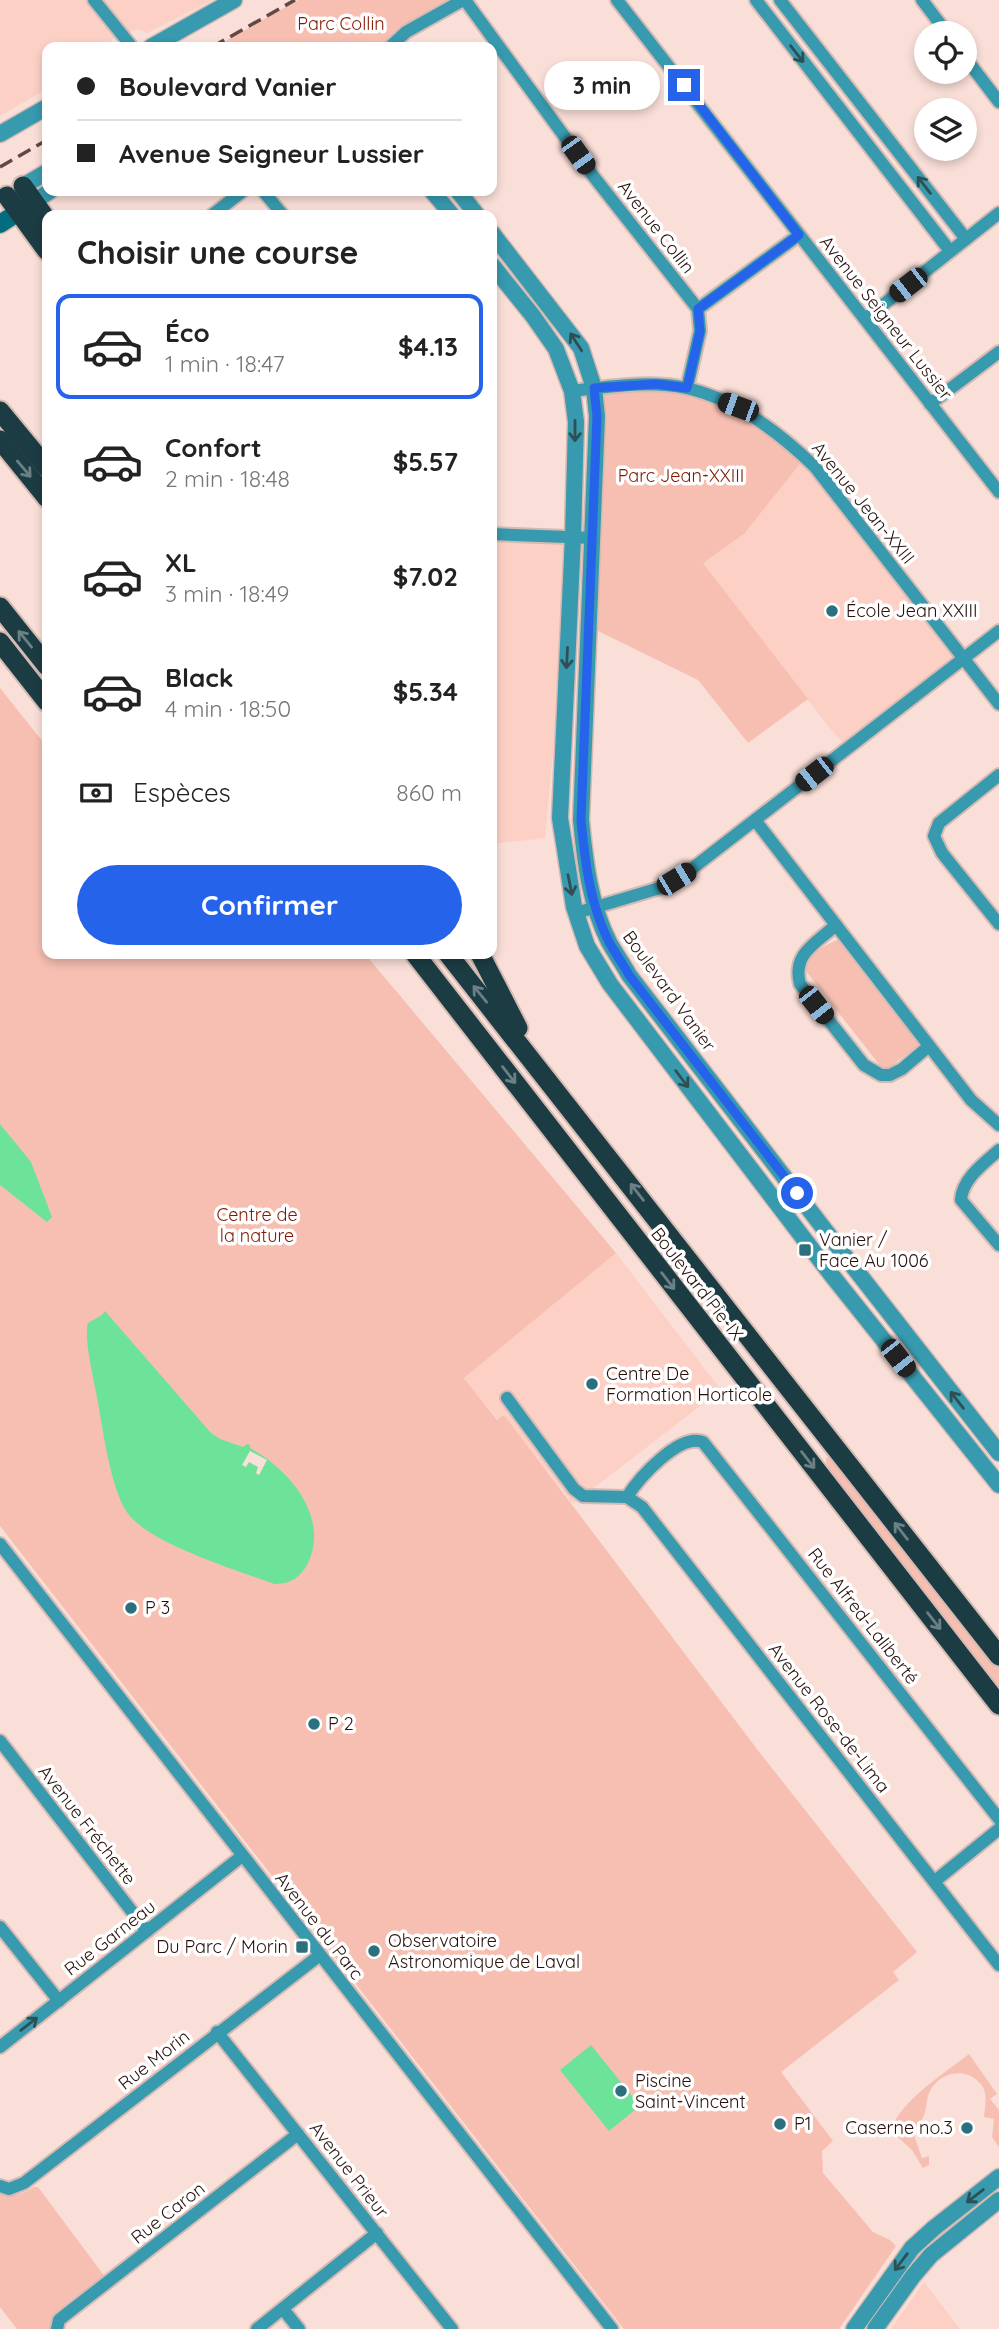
<!DOCTYPE html>
<html lang="fr">
<head>
<meta charset="utf-8">
<style>
	:root { --surface:#fff; --page:#f2f2f2; --text:#222; --muted:#767676; --line:#e0e0e0; --accent:#2563eb }
	body { margin:0; font-family:Quicksand,sans-serif; background:var(--page); color:var(--text); height:100vh; display:flex; flex-direction:column; font-size:26px; white-space:nowrap }
	* { box-sizing:border-box; margin:0 }
	p { font-size:23px; color:var(--muted) }
	.icon { flex:none; width:38px; height:38px; fill:none; stroke:currentColor; stroke-width:2; stroke-linecap:round; stroke-linejoin:round }
	.map { position:relative; flex:1; overflow:hidden }
	.details { position:absolute; left:42px; top:210px; width:455px; height:749px; display:flex; flex-direction:column; background:var(--surface); border-radius:14px; box-shadow:0 4px 10px #0003 }
	.details>* { flex:none }
	.hud { position:absolute; left:42px; top:42px; width:455px; height:154px; border-radius:14px; box-shadow:0 4px 10px #0003; display:grid; align-content:center; height:154px; padding:0 35px; background:var(--surface) }
	.tools { position:absolute; left:914px; top:21px; display:grid; gap:14px }
	.tools a { display:grid; place-items:center; width:63px; height:63px; border-radius:50%; background:var(--surface); box-shadow:0 4px 10px #0003; font-size:35px }
	.end { position:absolute; width:32px; height:32px; margin:-16px; border:9px solid #2563eb; background:#fff; box-shadow:0 0 0 4px #fff }
	.from { border-radius:50% }
	.bubble { position:absolute; height:49px; border-radius:24px; background:var(--surface); box-shadow:0 4px 10px #0003; font-size:23px; font-weight:700; line-height:49px; text-align:center }
	.car { position:absolute; width:21px; height:42px; margin:-21px -10px; border-radius:9px; box-shadow:0 0 5px 2px #0007; background:linear-gradient(#222 24%,#8ab4d8 0 40%,#222 0 76%,#8ab4d8 0 86%,#222 0) }
	.hud b { display:flex; align-items:center; gap:24px; height:66px; font-size:26px }
	.hud b+b { border-top:2px solid var(--line) }
	.hud i { width:18px; height:18px; background:var(--text) }
	ul { padding:0; list-style:none }
	li { display:flex; align-items:center; gap:21px; height:105px; margin:0 14px 10px; padding:0 21px; border:4px solid transparent; border-radius:14px }
	li div { flex:1 }
	li b { display:block; font-size:26px }
	li em { font-style:normal; font-weight:700 }
	li.current { border-color:var(--accent) }
	li>.icon { width:63px; height:63px; stroke-width:1.5 }
	h2 { padding:0 35px; font-size:32px; line-height:84px }
	.pay { display:flex; align-items:center; gap:18px; height:77px; padding:0 35px; font-size:26px }
	.pay p { margin-inline-start:auto }
	.cta { display:flex; gap:14px; margin-top:auto; padding:14px 35px }
	.cta a { flex:1; height:80px; border-radius:42px; background:var(--accent); color:#fff; font-size:28px; font-weight:700; line-height:80px; text-align:center }
	.map>svg:first-child { display:block }
</style>
</head>
<body>
<div class="map">
<svg width="999" height="2329" viewBox="0 0 999 2329">
	<rect width="100%" height="100%" fill="#fadfd8"/>
	<!-- built -->
	<g fill="#fdd0c5">
		<path d="M0 0H213L147 33 138 29 112 39 109 47H47V89L0 116Z"/>
		<path d="M803 460 962 659 846 746 828 726 703 563 744 534Z"/>
		<path d="M492 534 573 536 545 838 492 844Z"/>
		<path d="M616 1253 721 1390 573 1504 504 1416 498 1420 464 1378Z"/>
		<path d="M924 2282 960 2329H891Z"/>
	</g>
	<!-- green -->
	<g fill="#f6bfb1">
		<path d="M298 0H460L389 47H225L222 43Z"/>
		<path d="M600 389 688 390 737 408 803 460 744 534 703 563 808 699 748 743 698 680 596 630Z"/>
		<path d="M0 688 47 747V954H365L616 1253 464 1378 497 1420 504 1415 760 1753 917 1952 893 1972 899 1980 781 2072 833 2141 822 2151 823 2173 873 2232 890 2240 896 2246 839 2329H624L0 1526Z"/>
		<path d="M839 939 846 942 920 1040 918 1046 888 1068H882L878 1063 806 971C807 954 825 945 839 939Z"/>
		<path d="M830 1456 836 1459 999 1668V1692L839 1485 826 1463V1458Z"/>
		<path d="M969 2054 997 2094 990 2099 999 2110V2147L992 2137 994 2119 984 2117C986 2101 989 2088 974 2078 959 2068 938 2075 930 2091 926 2099 927 2109 923 2118 920 2122 916 2127 913 2132L922 2158 929 2156V2165L923 2168 912 2150 890 2130C905 2097 941 2076 969 2054Z"/>
		<path d="M34 2187H38L105 2277C85 2291 57 2304 49 2329H17L0 2307V2190C13 2198 21 2195 34 2187Z"/>
	</g>
	<!-- water -->
	<g fill="#6de399">
		<path d="M0 1124 31 1162 52 1217 47 1222 0 1185Z"/>
		<path d="M105 1311 211 1433 220 1439 243 1447 247 1444 250 1445V1448C289 1469 330 1517 308 1563 300 1578 291 1584 274 1584 237 1570 146 1543 126 1511 111 1487 103 1432 98 1402 95 1384 83 1338 88 1323L102 1315Z"/>
		<path d="M591 2045 640 2106 609 2131 560 2070Z"/>
	</g>
	<!-- pier -->
	<path fill="#fadfd8" d="M250 1451 267 1460 259 1475 256 1473 258 1467 249 1462 246 1467 242 1465Z"/>
	<g fill="none" stroke-linecap="round" stroke-linejoin="round">
		<defs>
			<g id="minor">
				<path d="M94 0 132 47"/>
				<path d="M465 0 594 177 698 309 700 331 687 388"/>
				<path d="M617 0 999 492"/>
				<path d="M756 0 950 251"/>
				<path d="M780 0 966 239"/>
				<path d="M922 0 947 33"/>
				<path d="M390 47 406 32 463 0"/>
				<path d="M964 56 999 102"/>
				<path d="M263 191 283 215"/>
				<path d="M212 215 243 191"/>
				<path d="M698 309 799 235"/>
				<path d="M865 319 999 213"/>
				<path d="M572 391C609 387 650 380 686 388 736 399 779 432 815 467L999 704"/>
				<path d="M930 404 999 352"/>
				<path d="M492 534 593 538"/>
				<path d="M999 775 939 823 934 836 942 853 999 924"/>
				<path d="M755 820 971 1100 999 1125"/>
				<path d="M576 913 663 887 689 871 999 631"/>
				<path d="M836 925C815 944 792 954 800 984L864 1065 881 1075H890L902 1069 929 1046"/>
				<path d="M999 1150C984 1163 962 1179 961 1200L999 1245"/>
				<path d="M507 1398 574 1489 583 1496 627 1497"/>
				<path d="M627 1497 642 1507 999 1965"/>
				<path d="M627 1497C639 1478 679 1433 703 1442L999 1819"/>
				<path d="M0 1544 612 2329"/>
				<path d="M0 1741 147 1931"/>
				<path d="M935 1881 999 1829"/>
				<path d="M0 1927 59 2001"/>
				<path d="M217 2032 452 2329"/>
				<path d="M0 2047 242 1856"/>
				<path d="M0 2186 9 2189 24 2183 320 1955"/>
				<path d="M283 2309 299 2329"/>
				<path d="M57 2329 59 2320 69 2312 298 2134"/>
				<path d="M257 2329 377 2233"/>
			</g>
			<g id="tertiary">
				<path d="M151 47 234 0"/>
				<path d="M0 134 47 107"/>
				<path d="M23 186 47 172"/>
				<path d="M432 191 452 215"/>
				<path d="M458 191 477 215"/>
				<path d="M34 202 50 191"/>
				<path d="M492 233 581 348 594 388 597 416 581 820C585 861 590 905 609 942 615 953 623 964 629 975L848 1260 999 1453"/>
				<path d="M492 265 533 316 556 349 572 391 576 422 573 536 560 818 574 907 587 946 610 984 830 1273 999 1485"/>
				<path d="M854 2329 912 2248 934 2228 999 2177"/>
				<path d="M875 2329 913 2276 931 2255 999 2200"/>
			</g>
			<path id="secondary" d="M0 224 31 204"/>
			<g id="trunk">
				<path d="M23 186 47 220"/>
				<path d="M7 196 47 251"/>
				<path d="M0 411 47 468"/>
				<path d="M0 440 47 498"/>
				<path d="M0 607 47 666"/>
				<path d="M0 642 47 702"/>
				<path d="M415 954 999 1705"/>
				<path d="M448 954 999 1656"/>
				<path d="M480 954 518 1028"/>
			</g>
		</defs>
		<!-- minor casing -->
		<use href="#minor" stroke="#d4bab3" stroke-width="16"/>
		<!-- tertiary casing -->
		<use href="#tertiary" stroke="#d4bab3" stroke-width="19"/>
		<!-- secondary casing -->
		<use href="#secondary" stroke="#d4bab3" stroke-width="21"/>
		<!-- trunk casing -->
		<use href="#trunk" stroke="#d4bab3" stroke-width="23"/>
		<!-- minor -->
		<use href="#minor" stroke="#379aae" stroke-width="12"/>
		<!-- tertiary -->
		<use href="#tertiary" stroke="#379aae" stroke-width="16"/>
		<!-- secondary -->
		<use href="#secondary" stroke="#036c7e" stroke-width="18"/>
		<!-- trunk -->
		<use href="#trunk" stroke="#1c3c43" stroke-width="19"/>
		<!-- rail -->
		<g stroke="#614943" stroke-width="3.5" stroke-dasharray="14 7" stroke-linecap="butt">
			<path d="M212 47 295 0"/>
			<path d="M0 167 47 140"/>
		</g>
	</g>
	<!-- one-way arrows -->
	<defs><path id="oneway-shaft" d="M-6 0H5M1.5-3L5.5 0L1.5 3" fill="none" stroke-width="1.6" stroke-linecap="round" stroke-linejoin="round" transform="scale(1.75)"/></defs>
	<g stroke="#2f4f55">
		<use href="#oneway-shaft" transform="translate(797 54) rotate(52)"/>
		<use href="#oneway-shaft" transform="translate(924 185) rotate(-128)"/>
		<use href="#oneway-shaft" transform="translate(576 342) rotate(-123)"/>
		<use href="#oneway-shaft" transform="translate(575 431) rotate(90)"/>
		<use href="#oneway-shaft" transform="translate(567 658) rotate(93)"/>
		<use href="#oneway-shaft" transform="translate(570 885) rotate(79)"/>
		<use href="#oneway-shaft" transform="translate(682 1079) rotate(53)"/>
		<use href="#oneway-shaft" transform="translate(957 1400) rotate(-128)"/>
		<use href="#oneway-shaft" transform="translate(29 2024) rotate(-38)"/>
		<use href="#oneway-shaft" transform="translate(975 2196) rotate(142)"/>
		<use href="#oneway-shaft" transform="translate(901 2262) rotate(127)"/>
	</g>
	<g stroke="#6b8085">
		<use href="#oneway-shaft" transform="translate(24 469) rotate(50)"/>
		<use href="#oneway-shaft" transform="translate(25 639) rotate(-129)"/>
		<use href="#oneway-shaft" transform="translate(480 994) rotate(-129)"/>
		<use href="#oneway-shaft" transform="translate(509 1075) rotate(52)"/>
		<use href="#oneway-shaft" transform="translate(637 1192) rotate(-128)"/>
		<use href="#oneway-shaft" transform="translate(668 1281) rotate(52)"/>
		<use href="#oneway-shaft" transform="translate(808 1460) rotate(52)"/>
		<use href="#oneway-shaft" transform="translate(901 1531) rotate(-128)"/>
		<use href="#oneway-shaft" transform="translate(934 1621) rotate(52)"/>
	</g>
	<g fill="none" stroke-linecap="round" stroke-linejoin="round">
		<!-- route -->
		<path stroke="#2563eb" stroke-width="9" d="M684 85 799 235 698 309 700 331 687 388 656 384 594 388 597 416 581 820C585 861 590 905 609 942 615 953 623 964 629 975L797 1193"/>
	</g>
	<!-- markers -->
	<g fill="#2b707f" stroke="#fff" stroke-width="2.5">
		<circle cx="832" cy="611" r="7"/>
		<rect x="798" y="1243" width="14" height="14" rx="3.5"/>
		<circle cx="592" cy="1384" r="7"/>
		<circle cx="131" cy="1608" r="7"/>
		<circle cx="314" cy="1724" r="7"/>
		<rect x="295" y="1940" width="14" height="14" rx="3.5"/>
		<circle cx="374" cy="1951" r="7"/>
		<circle cx="621" cy="2091" r="7"/>
		<circle cx="780" cy="2124" r="7"/>
		<circle cx="967" cy="2128" r="7"/>
	</g>
	<g text-anchor="middle" stroke-width="7" stroke-linejoin="round" paint-order="stroke">
		<!-- park labels -->
		<g font-size="18" fill="#821900" stroke="#fff">
			<text x="341" y="30">Parc Collin</text>
			<text x="681" y="482">Parc Jean-XXIII</text>
			<text x="257" y="1221">Centre de<tspan x="257" dy="21">la nature</tspan></text>
		</g>
		<!-- street labels -->
		<g font-size="18" fill="#28110c" stroke="#fff">
			<text transform="translate(656 227) rotate(52)" y="6">Avenue Collin</text>
			<text transform="translate(886 318) rotate(52)" y="6">Avenue Seigneur Lussier</text>
			<text transform="translate(863 503) rotate(51)" y="6">Avenue Jean-XXIII</text>
			<text transform="translate(669 991) rotate(54)" y="6">Boulevard Vanier</text>
			<text transform="translate(697 1284) rotate(52)" y="6">Boulevard Pie-IX</text>
			<text transform="translate(863 1616) rotate(52)" y="6">Rue Alfred-Laliberté</text>
			<text transform="translate(829 1718) rotate(52)" y="6">Avenue Rose-de-Lima</text>
			<text transform="translate(87 1825) rotate(52)" y="6">Avenue Fréchette</text>
			<text transform="translate(319 1926) rotate(52)" y="6">Avenue du Parc</text>
			<text transform="translate(110 1938) rotate(-38)" y="6">Rue Garneau</text>
			<text transform="translate(154 2060) rotate(-38)" y="6">Rue Morin</text>
			<text transform="translate(349 2170) rotate(52)" y="6">Avenue Prieur</text>
			<text transform="translate(168 2213) rotate(-38)" y="6">Rue Caron</text>
		</g>
		<!-- poi labels -->
		<g font-size="18" fill="#28110c" stroke="#fff" text-anchor="start">
			<text x="846" y="617">École Jean XXIII</text>
			<text x="819" y="1246">Vanier /<tspan x="819" dy="21">Face Au 1006</tspan></text>
			<text x="606" y="1380">Centre De<tspan x="606" dy="21">Formation Horticole</tspan></text>
			<text x="145" y="1614">P 3</text>
			<text x="328" y="1730">P 2</text>
			<text x="388" y="1947">Observatoire<tspan x="388" dy="21">Astronomique de Laval</tspan></text>
			<text x="288" y="1953" text-anchor="end">Du Parc / Morin</text>
			<text x="635" y="2087">Piscine<tspan x="635" dy="21">Saint-Vincent</tspan></text>
			<text x="794" y="2130">P1</text>
			<text x="953" y="2134" text-anchor="end">Caserne no.3</text>
		</g>
	</g>
</svg>
<div class="tools">
<a><svg class="icon" aria-label="locate" viewBox="0 0 24 24"><circle cx="12" cy="12" r="6"/><path d="M12 2v4M12 18v4M2 12h4M18 12h4"/></svg></a>
<a><svg class="icon" aria-label="layers" viewBox="0 0 24 24"><path d="M12 4l9 5-9 5-9-5zM3 14l9 5 9-5"/></svg></a>
</div>
<i class="end from" style="left:797px;top:1193px"></i>
<i class="end" style="left:684px;top:85px"></i>
<div class="bubble" style="left:544px;top:61px;width:116px">3 min</div>
<i class="car" style="left:578px;top:155px;rotate:144deg"></i>
<i class="car" style="left:908px;top:285px;rotate:232deg"></i>
<i class="car" style="left:738px;top:407px;rotate:290deg"></i>
<i class="car" style="left:814px;top:774px;rotate:232deg"></i>
<i class="car" style="left:676px;top:879px;rotate:59deg"></i>
<i class="car" style="left:816px;top:1005px;rotate:142deg"></i>
<i class="car" style="left:898px;top:1358px;rotate:142deg"></i>
<div class="hud">
<b><i class="from"></i>Boulevard Vanier</b>
<b><i></i>Avenue Seigneur Lussier</b>
</div>
<section class="details">
<h2>Choisir une course</h2>
<ul>
<li class="current"><svg class="icon" aria-label="car" viewBox="0 0 24 24"><path d="M5 17H2v-5l4-1 3-4h7l3 4 3 1v5h-3M9 17h6M6 11h13"/><circle cx="7" cy="17" r="2"/><circle cx="17" cy="17" r="2"/></svg><div><b>Éco</b><p>1 min · 18:47</p></div><em>$4.13</em></li>
<li><svg class="icon" aria-label="car" viewBox="0 0 24 24"><path d="M5 17H2v-5l4-1 3-4h7l3 4 3 1v5h-3M9 17h6M6 11h13"/><circle cx="7" cy="17" r="2"/><circle cx="17" cy="17" r="2"/></svg><div><b>Confort</b><p>2 min · 18:48</p></div><em>$5.57</em></li>
<li><svg class="icon" aria-label="car" viewBox="0 0 24 24"><path d="M5 17H2v-5l4-1 3-4h7l3 4 3 1v5h-3M9 17h6M6 11h13"/><circle cx="7" cy="17" r="2"/><circle cx="17" cy="17" r="2"/></svg><div><b>XL</b><p>3 min · 18:49</p></div><em>$7.02</em></li>
<li><svg class="icon" aria-label="car" viewBox="0 0 24 24"><path d="M5 17H2v-5l4-1 3-4h7l3 4 3 1v5h-3M9 17h6M6 11h13"/><circle cx="7" cy="17" r="2"/><circle cx="17" cy="17" r="2"/></svg><div><b>Black</b><p>4 min · 18:50</p></div><em>$5.34</em></li>
</ul>
<div class="pay"><svg class="icon" aria-label="cash" viewBox="0 0 24 24"><path d="M3 7h18v10H3z"/><circle cx="12" cy="12" r="2"/></svg>Espèces<p>860 m</p></div>
<div class="cta"><a>Confirmer</a></div>
</section>
</div>
</body>
</html>
